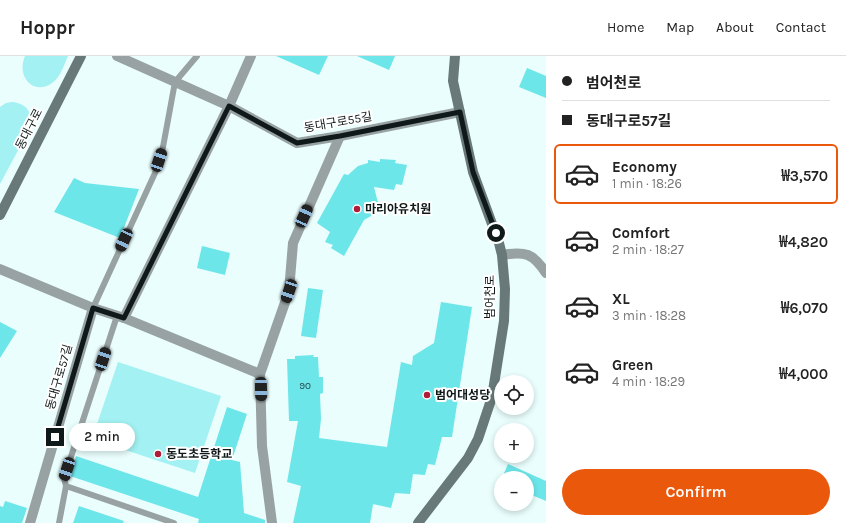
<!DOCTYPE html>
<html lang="en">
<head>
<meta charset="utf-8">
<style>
	:root { --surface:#fff; --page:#f2f2f2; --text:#222; --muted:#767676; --line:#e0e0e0; --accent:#ea580c }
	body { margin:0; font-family:Karla,"Noto Sans KR",sans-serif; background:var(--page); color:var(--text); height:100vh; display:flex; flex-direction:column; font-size:15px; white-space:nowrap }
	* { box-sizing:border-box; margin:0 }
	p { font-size:13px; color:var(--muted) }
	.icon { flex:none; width:22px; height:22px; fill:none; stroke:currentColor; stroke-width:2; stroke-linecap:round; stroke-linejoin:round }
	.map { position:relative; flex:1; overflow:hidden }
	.drawer { display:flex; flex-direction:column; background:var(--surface); width:300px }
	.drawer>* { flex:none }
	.banner { display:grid; align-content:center; height:88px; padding:0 16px; background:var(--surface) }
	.buttons { position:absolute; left:494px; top:319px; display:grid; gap:8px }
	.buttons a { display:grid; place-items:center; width:40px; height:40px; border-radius:50%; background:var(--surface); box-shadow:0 2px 6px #0003; font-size:20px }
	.end { position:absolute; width:18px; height:18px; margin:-9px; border:5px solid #101919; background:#fff; box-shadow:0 0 0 2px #fff }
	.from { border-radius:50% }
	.bubble { position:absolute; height:28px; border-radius:14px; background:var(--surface); box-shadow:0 2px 6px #0003; font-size:13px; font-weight:600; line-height:28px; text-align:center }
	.car { position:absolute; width:12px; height:24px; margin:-12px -6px; border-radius:5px; box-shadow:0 0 3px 1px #0007; background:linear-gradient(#222 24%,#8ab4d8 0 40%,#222 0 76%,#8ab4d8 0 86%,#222 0) }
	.banner b { display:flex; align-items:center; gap:14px; height:38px; font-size:15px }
	.banner b+b { border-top:1px solid var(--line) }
	.banner i { width:10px; height:10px; background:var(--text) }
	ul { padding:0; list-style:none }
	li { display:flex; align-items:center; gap:12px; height:60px; margin:0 8px 6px; padding:0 8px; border:2px solid transparent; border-radius:6px }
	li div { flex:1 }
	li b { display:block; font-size:15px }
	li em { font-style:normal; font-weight:600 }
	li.active { border-color:var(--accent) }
	li>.icon { width:36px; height:36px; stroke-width:1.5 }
	.primary-button { display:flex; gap:8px; margin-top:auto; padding:8px 16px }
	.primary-button a { flex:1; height:46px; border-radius:24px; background:var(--accent); color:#fff; font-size:16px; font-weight:600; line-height:46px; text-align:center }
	header { display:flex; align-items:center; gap:24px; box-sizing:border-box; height:56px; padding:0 20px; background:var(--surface); border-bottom:1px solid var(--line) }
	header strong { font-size:19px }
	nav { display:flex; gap:22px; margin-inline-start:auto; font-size:14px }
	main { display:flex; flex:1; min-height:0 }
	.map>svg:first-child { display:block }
</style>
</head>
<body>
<header>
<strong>Hoppr</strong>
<nav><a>Home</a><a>Map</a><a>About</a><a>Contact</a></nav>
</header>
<main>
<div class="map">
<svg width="546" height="467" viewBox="0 0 546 467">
	<rect width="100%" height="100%" fill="#eafefe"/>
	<!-- green -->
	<g fill="#a3f1f2">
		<path d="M25 0H68C64 9 60 22 52 27 34 40 16 21 25 0Z"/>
		<path d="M12 46C27 47 36 60 29 74L0 128V51L6 47Z"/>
		<path d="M118 306 221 340 195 417 92 383Z"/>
	</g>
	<!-- building -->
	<g fill="#6ce6e9">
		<path d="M276 0H328L319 19Z"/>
		<path d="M357 0H395L389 14Z"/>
		<path d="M527 12 546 20V42L519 31Z"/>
		<path d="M380 103 396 104 395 107 407 109 402 129 396 128 394 134 374 131 380 155 364 164 344 200 331 192 333 189 325 186 330 176 317 167 344 118 348 119 358 110 368 107V104L380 106Z"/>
		<path d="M74 122 85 127 139 133 120 182 54 156Z"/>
		<path d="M202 190 230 197 225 219 197 212Z"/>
		<path d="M308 232 323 234 316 282 301 280Z"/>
		<path d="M441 246 472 251 452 381H442L435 409 428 408 425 419 413 418 410 438 395 437 391 452 373 448 370 467H293L301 430 287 426 298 365H289L287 303H295V300L314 299 313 301H318L319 321H323V337L320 338 321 363 319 382 387 391 401 306 412 309 413 300 434 287Z"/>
		<path d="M0 266 17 275 0 302Z"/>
		<path d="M227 351 247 358 232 404 240 406 244 457 265 464V467H198L199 463 70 420 76 400 198 441Z"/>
		<path d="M508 408 546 425V445L527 437V422H502Z"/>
		<path d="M5 445 27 452 22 467H0V450L3 451Z"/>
		<path d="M79 450 124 465 123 467H73Z"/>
	</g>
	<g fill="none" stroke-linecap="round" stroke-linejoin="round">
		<!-- service -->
		<g stroke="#98a2a2" stroke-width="6">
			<path d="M93 252 155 117 163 91 175 26 197 0"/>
			<path d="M66 430 174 467"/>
			<path d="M59 467 66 430 64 422 117 260"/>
		</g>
		<!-- minor -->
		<g stroke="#98a2a2" stroke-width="10">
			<path d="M117 0 229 50 297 87 340 80 460 56"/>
			<path d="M502 199C525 195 533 197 546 217"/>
			<path d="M0 213 93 252 124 262 260 318 262 390 272 467"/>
			<path d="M124 262 229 50 251 0"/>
			<path d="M260 318 289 235 293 187 340 80"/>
			<path d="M30 467 93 252"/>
		</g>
		<!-- secondary -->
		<g stroke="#697878" stroke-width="10">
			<path d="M0 159 81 0"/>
			<path d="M418 467 468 402 478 383 492 341 504 265 505 233 502 199 499 187 473 116 453 25 455 0"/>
		</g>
	</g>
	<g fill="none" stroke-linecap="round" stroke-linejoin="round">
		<!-- route -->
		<path stroke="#101919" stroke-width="5" d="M55 381 93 252 124 262 229 50 297 87 340 80 460 56 473 116 496 177"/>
	</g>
	<!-- markers -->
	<g fill="#af1b38" stroke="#fff" stroke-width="1.5">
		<circle cx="357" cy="153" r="4"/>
		<circle cx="427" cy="339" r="4"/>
		<circle cx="158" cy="398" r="4"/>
	</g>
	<g text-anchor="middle" stroke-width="4" stroke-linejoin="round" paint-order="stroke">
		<!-- number labels -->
		<g font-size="10" fill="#274c4d">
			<text x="305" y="333">90</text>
		</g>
		<!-- street labels -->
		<g font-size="12" fill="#101919" stroke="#fff">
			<text transform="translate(338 66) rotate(-10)" y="4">동대구로55길</text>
			<text transform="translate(29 73) rotate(-63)" y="4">동대구로</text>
			<text transform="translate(490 241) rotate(-90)" y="4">범어천로</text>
			<text transform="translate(59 321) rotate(-74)" y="4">동대구로57길</text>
		</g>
		<!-- poi labels -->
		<g font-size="12" font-weight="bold" fill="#101919" stroke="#fff" text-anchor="start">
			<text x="365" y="157">마리아유치원</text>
			<text x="435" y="343">범어대성당</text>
			<text x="166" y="402">동도초등학교</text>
		</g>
	</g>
</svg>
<div class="buttons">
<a><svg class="icon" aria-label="locate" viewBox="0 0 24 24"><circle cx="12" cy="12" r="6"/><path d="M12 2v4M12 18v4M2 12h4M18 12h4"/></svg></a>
<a>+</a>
<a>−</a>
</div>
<i class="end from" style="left:496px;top:177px"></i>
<i class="end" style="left:55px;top:381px"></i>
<div class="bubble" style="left:69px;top:367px;width:66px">2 min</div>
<i class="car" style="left:159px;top:104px;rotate:18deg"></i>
<i class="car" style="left:304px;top:160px;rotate:24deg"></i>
<i class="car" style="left:124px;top:184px;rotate:205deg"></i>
<i class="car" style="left:289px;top:235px;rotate:199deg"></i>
<i class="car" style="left:103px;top:303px;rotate:18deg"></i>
<i class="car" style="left:261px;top:333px;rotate:179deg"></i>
<i class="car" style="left:67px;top:413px;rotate:198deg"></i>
</div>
<section class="drawer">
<div class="banner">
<b><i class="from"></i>범어천로</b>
<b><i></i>동대구로57길</b>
</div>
<ul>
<li class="active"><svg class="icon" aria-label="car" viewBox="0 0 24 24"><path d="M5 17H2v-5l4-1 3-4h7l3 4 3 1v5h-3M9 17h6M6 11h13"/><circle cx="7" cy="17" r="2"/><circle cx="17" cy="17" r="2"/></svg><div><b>Economy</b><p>1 min · 18:26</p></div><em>₩3,570</em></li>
<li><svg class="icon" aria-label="car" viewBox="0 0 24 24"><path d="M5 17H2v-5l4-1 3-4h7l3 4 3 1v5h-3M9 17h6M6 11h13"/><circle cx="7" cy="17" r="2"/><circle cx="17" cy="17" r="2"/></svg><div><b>Comfort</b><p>2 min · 18:27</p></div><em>₩4,820</em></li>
<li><svg class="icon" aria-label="car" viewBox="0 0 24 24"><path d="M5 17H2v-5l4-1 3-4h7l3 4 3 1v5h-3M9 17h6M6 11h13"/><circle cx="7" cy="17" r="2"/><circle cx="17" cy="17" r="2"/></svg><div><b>XL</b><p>3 min · 18:28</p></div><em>₩6,070</em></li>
<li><svg class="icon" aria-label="car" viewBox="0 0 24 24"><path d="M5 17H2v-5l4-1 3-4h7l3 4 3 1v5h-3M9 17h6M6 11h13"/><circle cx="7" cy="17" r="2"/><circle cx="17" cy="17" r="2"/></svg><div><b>Green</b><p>4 min · 18:29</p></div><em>₩4,000</em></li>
</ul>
<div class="primary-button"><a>Confirm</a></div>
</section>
</main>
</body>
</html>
